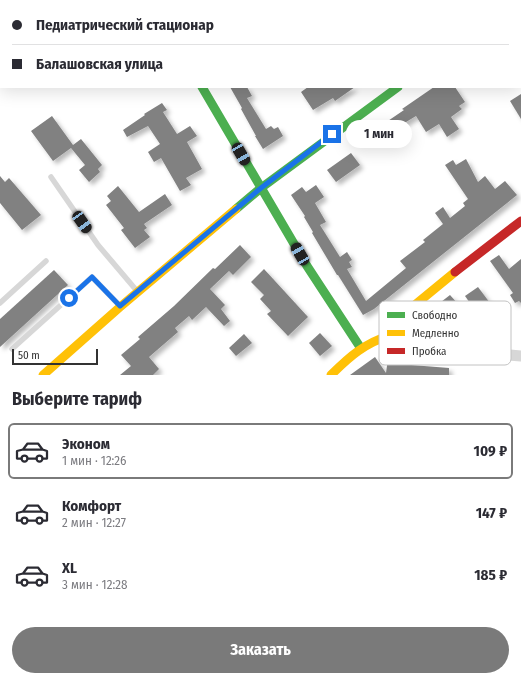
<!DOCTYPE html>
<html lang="ru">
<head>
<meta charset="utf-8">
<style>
	:root { --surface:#fff; --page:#f7f7f7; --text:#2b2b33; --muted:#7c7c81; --line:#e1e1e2; --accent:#7a7a7a }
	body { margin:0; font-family:"Fira Sans Condensed",sans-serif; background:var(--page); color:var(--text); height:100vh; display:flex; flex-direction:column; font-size:15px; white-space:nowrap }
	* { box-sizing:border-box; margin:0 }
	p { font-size:13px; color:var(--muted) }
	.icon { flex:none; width:22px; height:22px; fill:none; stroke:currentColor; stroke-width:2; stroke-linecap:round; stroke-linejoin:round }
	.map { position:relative; height:375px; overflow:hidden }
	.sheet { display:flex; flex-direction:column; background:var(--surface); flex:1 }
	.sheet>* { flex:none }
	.banner { position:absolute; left:0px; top:0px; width:521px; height:88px; box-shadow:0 4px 16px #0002; display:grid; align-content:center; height:88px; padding:0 12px; background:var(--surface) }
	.scale { position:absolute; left:12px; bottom:10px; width:86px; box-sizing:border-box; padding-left:4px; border:2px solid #333; border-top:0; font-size:11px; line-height:14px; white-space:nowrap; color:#333; -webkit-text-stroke:3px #fff; paint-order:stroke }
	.end { position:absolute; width:18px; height:18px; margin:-9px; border:5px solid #1a73e8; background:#fff; box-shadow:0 0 0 2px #fff }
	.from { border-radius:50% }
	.bubble { position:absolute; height:28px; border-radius:14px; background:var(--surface); box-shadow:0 4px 16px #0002; font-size:13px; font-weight:700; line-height:28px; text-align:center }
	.car { position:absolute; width:12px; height:24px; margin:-12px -6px; border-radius:5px; box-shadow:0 0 3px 1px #0007; background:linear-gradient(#222 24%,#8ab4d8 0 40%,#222 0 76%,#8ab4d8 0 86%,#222 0) }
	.banner b { display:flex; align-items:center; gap:14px; height:38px; font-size:15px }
	.banner b+b { border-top:1px solid var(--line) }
	.banner i { width:10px; height:10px; background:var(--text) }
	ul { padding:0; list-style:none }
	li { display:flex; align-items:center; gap:12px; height:56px; margin:0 8px 6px; padding:0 4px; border:2px solid transparent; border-radius:6px }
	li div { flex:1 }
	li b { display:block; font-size:15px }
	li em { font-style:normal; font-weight:700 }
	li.on { border-color:var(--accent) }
	li>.icon { width:36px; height:36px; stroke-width:1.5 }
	h2 { padding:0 12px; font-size:18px; line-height:48px }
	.cta { display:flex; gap:8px; margin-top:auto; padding:8px 12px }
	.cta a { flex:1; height:46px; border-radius:24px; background:var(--accent); color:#fff; font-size:16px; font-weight:700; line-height:46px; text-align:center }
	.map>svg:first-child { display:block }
</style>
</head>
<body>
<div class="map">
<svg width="521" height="375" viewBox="0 0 521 375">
	<defs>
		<filter id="shadow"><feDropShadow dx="3.5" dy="3.5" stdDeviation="2" flood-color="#0004"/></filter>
	</defs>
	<rect width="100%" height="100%" fill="#fff"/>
	<!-- building -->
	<g fill="#818181" filter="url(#shadow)">
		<path d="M230 87H247L252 96 247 98 266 129 271 126 274 129 278 127 283 136 263 149 255 136H256L241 109 242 108Z"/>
		<path d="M308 87H355L335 101 333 98 313 110 301 92Z"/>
		<path d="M434 87H455L465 102 459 106 462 109 451 117 459 129 447 137 439 124 426 132 416 116 396 128 400 133 391 140 382 125 404 110 402 109Z"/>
		<path d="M521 94V119L510 101Z"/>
		<path d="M162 103 167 110 163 112 177 134 190 126 197 136 187 142 202 169 186 178 191 185 180 191 161 158 154 162 148 152 160 144 148 126 127 137 123 130 145 115 144 114Z"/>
		<path d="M52 116 73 145 81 139 102 165 98 169 100 172 89 182 79 170 85 165 71 148 53 161 31 131Z"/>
		<path d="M351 153 360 165 336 182 327 170Z"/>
		<path d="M466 159 478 182 485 176 495 189 505 181 517 195 374 309 363 315 338 275H337L312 233 313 232 304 217 305 216 291 195 302 187 306 192 316 185 324 197 315 203 326 222 320 225 340 257 347 252 352 260 349 262 352 267 347 269 366 301 406 268 400 261 425 242 423 240 443 224 435 213 443 207 450 218 465 206 463 203 468 199 445 165 453 160 456 165Z"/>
		<path d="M0 176 5 182 9 178 41 215 22 230 0 203Z"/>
		<path d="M118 186 139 212 165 194 172 205 144 224 147 228 144 230 150 237 135 248 121 230 124 228 106 205 111 201 107 196Z"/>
		<path d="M240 245 251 257 233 275 229 271 210 289 225 305 221 309 230 321 224 326 206 307 192 320 189 316 175 328 178 332 149 357 159 369 153 375H120L131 366 121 355 140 339 138 337 174 306 213 268 215 269Z"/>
		<path d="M499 255 509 269 521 259V303L519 301 515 303 510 295 513 293 490 261Z"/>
		<path d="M264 269 308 317 288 336 267 314 271 311 260 299 264 295 251 282Z"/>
		<path d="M54 270 68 285 0 347V319Z"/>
		<path d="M478 287 490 303 477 313 465 296Z"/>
		<path d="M450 295 459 305 450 313 453 317 440 327 428 312Z"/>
		<path d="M320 333 332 346 320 356 309 343Z"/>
		<path d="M244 334 252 343 236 356 229 348Z"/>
		<path d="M375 357 386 373 388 358 399 359V364L449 368V375H350Z"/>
	</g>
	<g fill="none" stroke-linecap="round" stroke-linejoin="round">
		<!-- lane -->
		<g stroke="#d7d7d7" stroke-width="5.5">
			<path d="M47 0V1"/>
			<path d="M93 1 95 0"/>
			<path d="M0 37H1"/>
			<path d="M51 177 98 245 137 291"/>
			<path d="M0 303 46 261"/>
			<path d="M12 349 92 277 120 306"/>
		</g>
		<!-- street -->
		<g stroke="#d7d7d7" stroke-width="11">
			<path d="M325 0V1"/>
			<path d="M488 0V1"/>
			<path d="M512 1 513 0"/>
			<path d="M520 51 521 52"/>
			<path d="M391 335 393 339 398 340 475 352 521 356"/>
		</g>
		<!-- fast -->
		<g stroke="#4caf50" stroke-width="9">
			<path d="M152 0V1"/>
			<path d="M202 87 307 266 360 347"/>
			<path d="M236 209 261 188 398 87"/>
		</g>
		<!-- slow -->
		<g stroke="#ffc107" stroke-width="9">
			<path d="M43 375 120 307 236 209"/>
			<path d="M331 375C350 356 365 343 391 335L392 327 399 318 455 272"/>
		</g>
		<!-- jam -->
		<path stroke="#c62828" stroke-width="9" d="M455 272 521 221"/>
	</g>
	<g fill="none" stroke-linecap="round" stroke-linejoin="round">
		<!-- route -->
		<path stroke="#1a73e8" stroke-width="5" d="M69 298 92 277 120 306 261 188 332 134"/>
	</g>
	<!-- legend -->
	<rect x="379" y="301" width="132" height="64" rx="6" fill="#fff" stroke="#c2c2c2" stroke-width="1"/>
	<rect x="387" y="312" width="18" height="6" fill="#4caf50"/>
	<rect x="387" y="330" width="18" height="6" fill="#ffc107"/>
	<rect x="387" y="348" width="18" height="6" fill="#c62828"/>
	<g font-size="11" fill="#333">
		<text x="412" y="319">Свободно</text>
		<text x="412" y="337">Медленно</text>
		<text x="412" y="355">Пробка</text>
	</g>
</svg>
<div class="scale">50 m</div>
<i class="end from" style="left:69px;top:298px"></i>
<i class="end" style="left:332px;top:134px"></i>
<div class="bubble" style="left:346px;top:120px;width:66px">1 мин</div>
<i class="car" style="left:241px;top:154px;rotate:150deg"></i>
<i class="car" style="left:82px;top:222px;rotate:145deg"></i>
<i class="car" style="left:300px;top:254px;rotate:330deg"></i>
<div class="banner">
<b><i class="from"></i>Педиатрический стационар</b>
<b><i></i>Балашовская улица</b>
</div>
</div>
<section class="sheet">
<h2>Выберите тариф</h2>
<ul>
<li class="on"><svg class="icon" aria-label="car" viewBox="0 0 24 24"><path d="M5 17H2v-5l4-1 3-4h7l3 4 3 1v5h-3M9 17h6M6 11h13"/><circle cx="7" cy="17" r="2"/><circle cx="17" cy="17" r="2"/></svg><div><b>Эконом</b><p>1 мин · 12:26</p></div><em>109 ₽</em></li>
<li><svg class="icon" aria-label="car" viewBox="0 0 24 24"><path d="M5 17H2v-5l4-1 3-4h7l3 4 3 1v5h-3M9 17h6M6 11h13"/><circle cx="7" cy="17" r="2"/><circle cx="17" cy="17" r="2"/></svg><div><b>Комфорт</b><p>2 мин · 12:27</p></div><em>147 ₽</em></li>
<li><svg class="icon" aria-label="car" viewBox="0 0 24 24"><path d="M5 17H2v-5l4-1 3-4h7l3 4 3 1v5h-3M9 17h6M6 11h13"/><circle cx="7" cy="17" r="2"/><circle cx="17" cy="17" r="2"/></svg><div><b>XL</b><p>3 мин · 12:28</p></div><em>185 ₽</em></li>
</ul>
<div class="cta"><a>Заказать</a></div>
</section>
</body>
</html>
